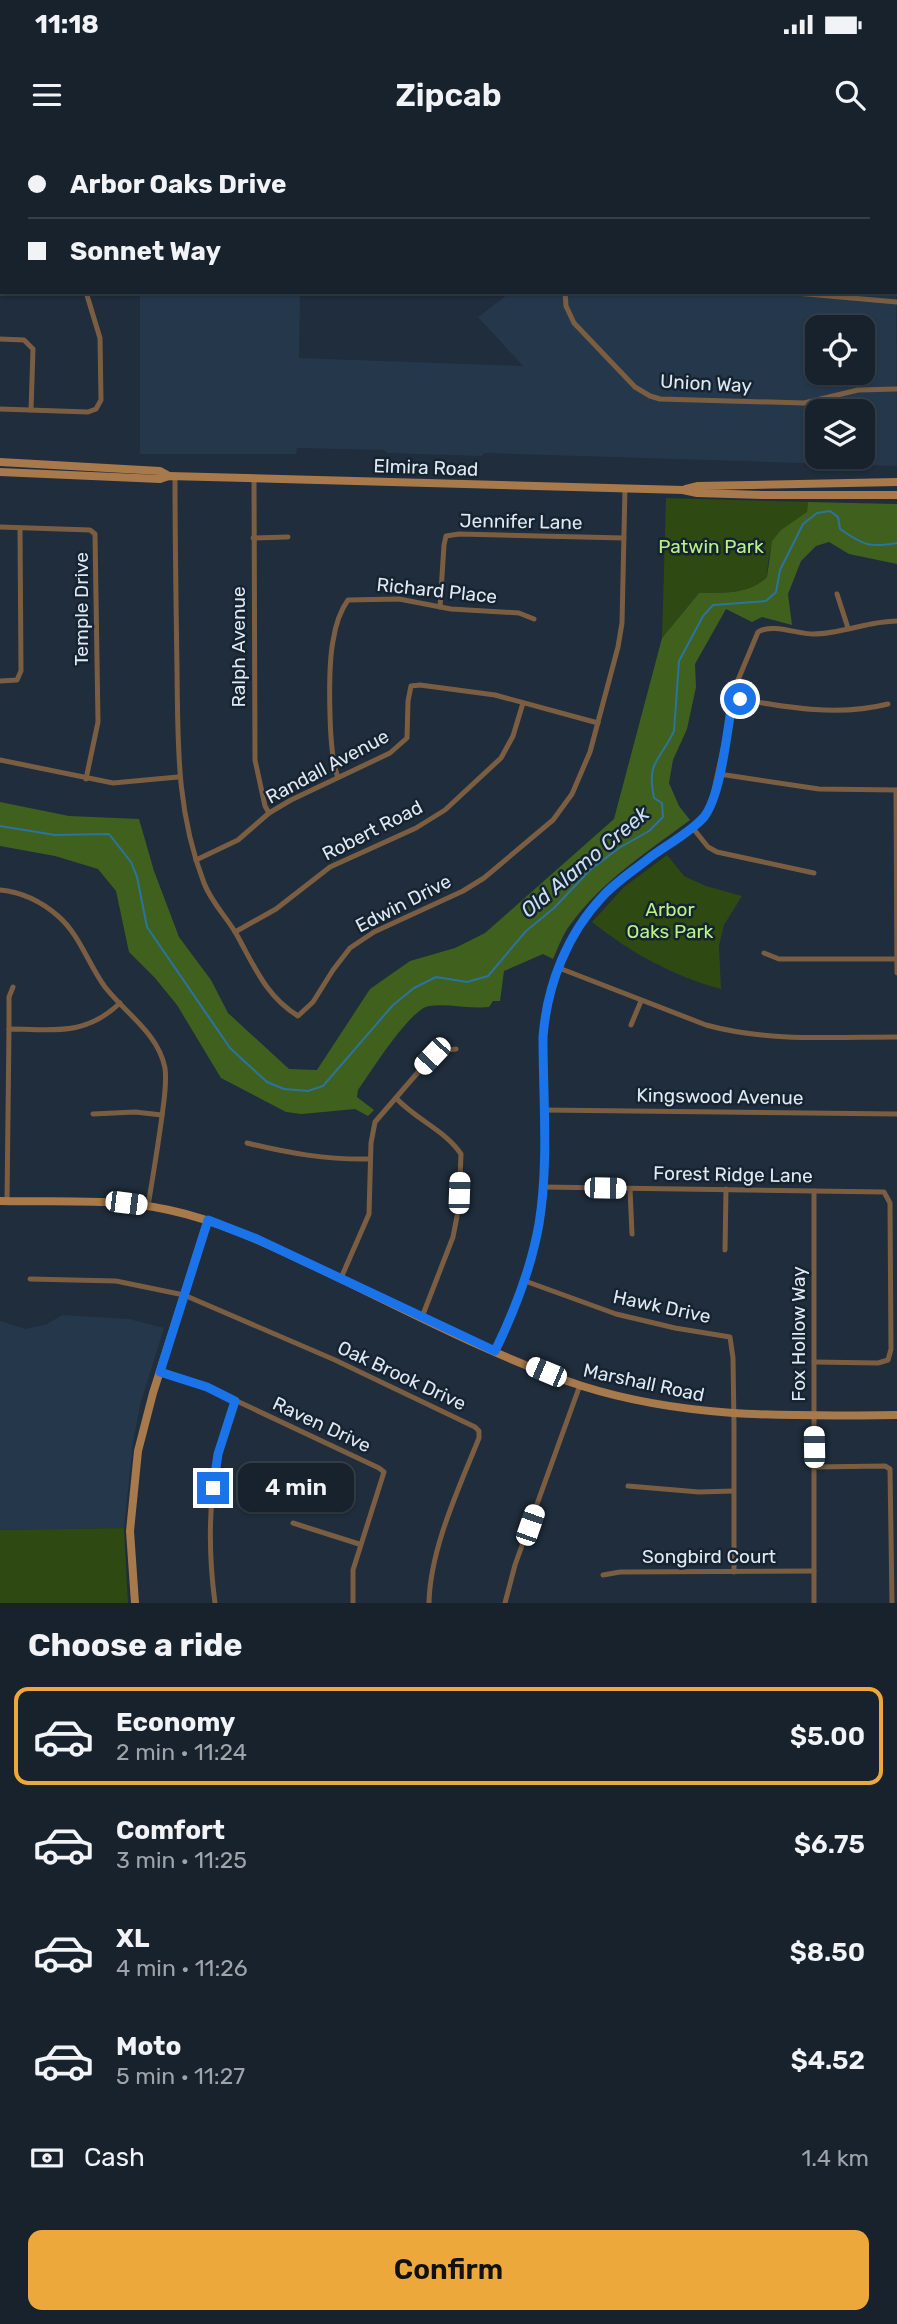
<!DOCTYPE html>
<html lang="en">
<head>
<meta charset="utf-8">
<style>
	:root { --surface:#17222d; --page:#202a35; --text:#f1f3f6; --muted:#9ea4aa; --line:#363f49; --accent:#eda83b }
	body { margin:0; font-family:Rubik,sans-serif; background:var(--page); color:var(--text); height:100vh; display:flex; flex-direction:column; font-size:26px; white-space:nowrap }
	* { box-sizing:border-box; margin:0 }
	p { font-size:23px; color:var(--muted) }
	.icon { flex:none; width:38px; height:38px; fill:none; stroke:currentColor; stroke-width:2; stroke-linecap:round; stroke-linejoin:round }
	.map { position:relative; height:1463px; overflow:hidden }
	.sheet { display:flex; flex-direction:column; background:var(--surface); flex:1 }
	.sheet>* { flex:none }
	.top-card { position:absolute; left:0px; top:0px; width:898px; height:154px; box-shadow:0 2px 5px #0004,0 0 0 2px var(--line); display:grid; align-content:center; height:154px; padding:0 28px; background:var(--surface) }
	.fabs { position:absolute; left:805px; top:175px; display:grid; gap:14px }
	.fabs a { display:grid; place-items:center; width:70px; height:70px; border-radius:14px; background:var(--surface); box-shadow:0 2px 5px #0004,0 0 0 2px var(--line); font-size:35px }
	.end { position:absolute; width:32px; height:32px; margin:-16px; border:9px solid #1a73e8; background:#fff; box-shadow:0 0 0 4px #fff }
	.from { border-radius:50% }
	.bubble { position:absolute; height:49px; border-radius:14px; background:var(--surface); box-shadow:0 2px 5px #0004,0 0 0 2px var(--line); font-size:23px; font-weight:600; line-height:49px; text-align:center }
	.car { position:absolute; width:21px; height:42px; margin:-21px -10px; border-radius:9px; box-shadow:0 0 5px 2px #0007; background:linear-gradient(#fff 24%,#345 0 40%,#fff 0 76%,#345 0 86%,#fff 0) }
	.top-card b { display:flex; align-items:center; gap:24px; height:66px; font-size:26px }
	.top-card b+b { border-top:2px solid var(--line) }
	.top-card i { width:18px; height:18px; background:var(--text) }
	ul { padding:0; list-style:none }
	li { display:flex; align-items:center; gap:21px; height:98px; margin:0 14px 10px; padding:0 14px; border:4px solid transparent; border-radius:14px }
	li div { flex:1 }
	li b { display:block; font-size:26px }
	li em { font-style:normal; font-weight:600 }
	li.on { border-color:var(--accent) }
	li>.icon { width:63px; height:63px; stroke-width:1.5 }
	h2 { padding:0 28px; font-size:32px; line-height:84px }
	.pay { display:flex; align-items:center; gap:18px; height:77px; padding:0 28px; font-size:26px }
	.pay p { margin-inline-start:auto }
	.button { display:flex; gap:14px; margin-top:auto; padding:14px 28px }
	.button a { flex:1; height:80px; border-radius:14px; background:var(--accent); color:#111; font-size:28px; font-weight:600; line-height:80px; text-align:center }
	.status { display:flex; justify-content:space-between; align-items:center; height:49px; padding:0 35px; background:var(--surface); direction:ltr }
	.status svg { height:19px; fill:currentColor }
	header { display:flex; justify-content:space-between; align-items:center; height:91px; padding:0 28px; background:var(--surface); font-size:32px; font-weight:600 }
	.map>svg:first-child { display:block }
</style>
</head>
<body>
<div class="status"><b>11:18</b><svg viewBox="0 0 49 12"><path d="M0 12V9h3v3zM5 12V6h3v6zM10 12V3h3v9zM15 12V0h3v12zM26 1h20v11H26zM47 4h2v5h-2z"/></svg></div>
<header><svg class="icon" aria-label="menu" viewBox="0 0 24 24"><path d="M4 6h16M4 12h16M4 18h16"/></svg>Zipcab<svg class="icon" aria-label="search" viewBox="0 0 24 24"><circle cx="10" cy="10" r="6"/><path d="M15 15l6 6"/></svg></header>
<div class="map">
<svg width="897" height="1463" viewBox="0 0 897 1463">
	<rect width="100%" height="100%" fill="#1f2d3c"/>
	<!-- built -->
	<g fill="#25384b" fill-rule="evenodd">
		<path d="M896 108 897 326 485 313 481 316 388 313 384 310 297 308 296 314H140V152H300L299 218 523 226 478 177 511 152H896ZM817 187H863V233H817ZM817 271H863V317H817Z"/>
		<path d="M62 1175 129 1179 164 1188 140 1265 133 1302 124 1388 0 1390V1181L26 1189 47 1184Z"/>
	</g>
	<!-- green -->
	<g fill="#2e4911">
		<path d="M666 358 808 362 807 372C776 401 771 389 767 437 748 455 724 452 699 453L662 498Z"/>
		<path d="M667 715 684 736 706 746 742 756 724 785 719 806 721 849C673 836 631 813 592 782L624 747Z"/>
		<path d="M124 1388 128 1463H0V1390Z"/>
	</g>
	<!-- forest -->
	<path fill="#40601e" d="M808 362 897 364V424L849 414 829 402 816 406 801 421 788 454 792 485 762 477 752 482 726 469 695 524 696 547 687 589 673 620 669 643 679 666 690 680C647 712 602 741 570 785 563 794 558 808 553 819L543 814 504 831 500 861H493L489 867C469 869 447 863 429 866 410 869 370 933 358 950L357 957 374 970 368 976 355 969 302 974 286 972 221 938 177 865 155 838 129 812 116 751 98 729 55 716 0 706V662L69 676 139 679 154 731 179 797 211 840 228 873 289 929 317 930 370 849 410 821 455 808 485 793 614 679 662 498 699 453C724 452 748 455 767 437L772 401 781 390 807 372Z"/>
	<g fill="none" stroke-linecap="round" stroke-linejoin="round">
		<!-- stream -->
		<path stroke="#2b73a1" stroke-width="2" d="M0 686 55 695 109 694 131 722 137 737 147 787 230 908 267 942 284 949 308 951 323 946 393 865 414 848 436 837 467 842 488 836 526 791 554 768 590 730 619 708 649 691 663 677 662 663 654 658C646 621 660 621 674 591L679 521 703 476 713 465 766 461 776 452 780 430 803 384 817 373 830 371 838 377 840 389C863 405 869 408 897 403"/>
		<!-- street -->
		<g stroke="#7b5e42" stroke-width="5">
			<path d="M713 0V2"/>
			<path d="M883 0V2"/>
			<path d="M39 2 42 0"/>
			<path d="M468 2V0"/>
			<path d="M548 2 549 0"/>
			<path d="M0 25 2 23"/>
			<path d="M0 128H2"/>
			<path d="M565 152 566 166 574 183 635 247 650 256 660 259 804 263 858 250 897 249"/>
			<path d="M784 152 897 162"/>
			<path d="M0 199 24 200 33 209 31 270"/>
			<path d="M0 269 88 272 96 269 101 260 100 198 86 152"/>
			<path d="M175 336C175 400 176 464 177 528 178 604 176 670 204 743 212 764 228 778 238 797 255 828 267 857 298 876L313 862 333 830 350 808 374 792 463 751 484 738 553 680 572 654 590 612 618 507 622 483 625 348"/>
			<path d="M254 338 255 620 265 666 269 673"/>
			<path d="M0 387 90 390 95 394 98 582 86 639"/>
			<path d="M253 398 288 397"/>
			<path d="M837 454 848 488"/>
			<path d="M440 467 444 405 446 396 459 394 624 398"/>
			<path d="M0 541 17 540 21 531 20 388"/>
			<path d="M733 558C785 567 837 577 888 564"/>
			<path d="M0 620 113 643 178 637"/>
			<path d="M719 634 819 649 897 650"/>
			<path d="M338 637C328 615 328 527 333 501 335 488 340 471 348 460L399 459 451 469 519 473 534 479"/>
			<path d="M896 650 897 833"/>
			<path d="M692 687 708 707 717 712 814 733"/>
			<path d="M196 720 238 700 269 673 291 660 390 613 407 598 408 561 411 546 420 545 495 555 598 583"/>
			<path d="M0 750C21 752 42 762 58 776 80 795 88 824 105 847 126 874 158 893 165 928 167 944 164 960 162 976 158 1006 153 1036 148 1066"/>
			<path d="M235 792 276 769 330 727 416 688 445 670 501 618 513 596 523 563"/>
			<path d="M764 813 779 819H897"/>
			<path d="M559 828 706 885C768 902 833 897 897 897"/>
			<path d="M631 885 641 861"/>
			<path d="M9 889V857L13 847"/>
			<path d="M396 958C415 979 445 990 461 1014L459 1066 453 1097 422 1177"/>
			<path d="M544 970 897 974"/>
			<path d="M93 974 135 972 162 975"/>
			<path d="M247 1003C288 1013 327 1020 370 1019"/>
			<path d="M543 1047 884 1052 890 1063 891 1209 888 1220 878 1223 814 1222"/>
			<path d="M630 1049 632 1094"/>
			<path d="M814 1051V1463"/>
			<path d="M7 1061 9 889C54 889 84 897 120 863"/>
			<path d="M725 1110 726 1049"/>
			<path d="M341 1138 369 1074 371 1003 375 982 432 916 440 911 456 909"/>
			<path d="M30 1139 116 1141 184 1155 335 1220 475 1287 479 1291V1298C459 1348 430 1409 429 1463"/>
			<path d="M525 1141 616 1174 675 1188 730 1197 733 1218 734 1286V1432"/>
			<path d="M495 1211C520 1159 539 1106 543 1048 549 952 524 860 586 775 613 739 656 712 692 687L703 678 711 664 738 540 758 492C772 483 797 494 813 494 842 494 868 481 897 481"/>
			<path d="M160 1232 207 1247 379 1328 384 1332 353 1430V1463"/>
			<path d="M814 1327 885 1326 890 1329 892 1463"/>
			<path d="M628 1346 699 1352 733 1351"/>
			<path d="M293 1383 359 1404"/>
			<path d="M603 1435 620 1432 814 1431"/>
			<path d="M215 1463C206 1395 209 1324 235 1260"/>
			<path d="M505 1463 515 1425 580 1245"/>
		</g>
		<!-- secondary -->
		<g stroke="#a8794b" stroke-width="8">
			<path d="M0 322 160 331 169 336"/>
			<path d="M0 332 160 339 169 336 683 350 697 353 763 355H897"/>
			<path d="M686 349 698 346 897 342"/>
			<path d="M0 1061C56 1062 114 1058 169 1070 220 1081 265 1103 312 1125 399 1166 491 1216 582 1246 687 1279 789 1276 897 1275"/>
			<path d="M135 1463 130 1391 138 1311 153 1253 208 1080"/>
		</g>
	</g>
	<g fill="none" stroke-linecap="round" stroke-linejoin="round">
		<!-- route -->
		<path stroke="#1a73e8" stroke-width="9" d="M213 1348 218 1314 235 1261 207 1247 160 1232 208 1080 257 1099 495 1211C515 1170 531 1129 539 1084 549 1023 543 959 543 897 547 845 567 794 603 756 616 742 633 731 648 719 665 706 691 692 704 677 722 653 727 589 733 558L740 559"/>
	</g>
	<g text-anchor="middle" stroke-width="5" stroke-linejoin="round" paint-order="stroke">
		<!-- street labels -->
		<g font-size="19" fill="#e0e9f3" stroke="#162331">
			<text transform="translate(706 243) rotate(3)" y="7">Union Way</text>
			<text transform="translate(426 327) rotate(2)" y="7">Elmira Road</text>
			<text transform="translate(521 381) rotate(1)" y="7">Jennifer Lane</text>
			<text transform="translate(437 450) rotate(6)" y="7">Richard Place</text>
			<text transform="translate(81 469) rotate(-90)" y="7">Temple Drive</text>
			<text transform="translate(238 507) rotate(-90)" y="7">Ralph Avenue</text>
			<text transform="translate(327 626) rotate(-28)" y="7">Randall Avenue</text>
			<text transform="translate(372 690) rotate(-27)" y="7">Robert Road</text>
			<text transform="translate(403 763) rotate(-27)" y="7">Edwin Drive</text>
			<text transform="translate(720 956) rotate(1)" y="7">Kingswood Avenue</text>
			<text transform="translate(733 1034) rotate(1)" y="7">Forest Ridge Lane</text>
			<text transform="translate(662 1166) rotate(12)" y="7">Hawk Drive</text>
			<text transform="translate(798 1194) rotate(-90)" y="7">Fox Hollow Way</text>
			<text transform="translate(402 1235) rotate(25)" y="7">Oak Brook Drive</text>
			<text transform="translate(644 1242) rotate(12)" y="7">Marshall Road</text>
			<text transform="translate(322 1284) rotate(25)" y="7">Raven Drive</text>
			<text x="709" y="1423">Songbird Court</text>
		</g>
		<!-- park labels -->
		<g font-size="19" fill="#b9f482" stroke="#162331">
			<text x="711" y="413">Patwin Park</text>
			<text x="670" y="776">Arbor<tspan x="670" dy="22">Oaks Park</tspan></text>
		</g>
		<!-- water labels -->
		<g font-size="21" font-style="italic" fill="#cadfef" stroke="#162331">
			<text transform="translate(585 722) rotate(-40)" y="7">Old Alamo Creek</text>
		</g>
	</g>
</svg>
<div class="fabs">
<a><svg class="icon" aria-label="locate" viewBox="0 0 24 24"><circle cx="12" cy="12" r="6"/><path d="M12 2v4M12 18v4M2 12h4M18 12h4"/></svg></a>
<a><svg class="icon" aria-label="layers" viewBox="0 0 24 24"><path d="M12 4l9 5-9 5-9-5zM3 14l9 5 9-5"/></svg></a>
</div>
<i class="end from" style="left:740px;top:559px"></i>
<i class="end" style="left:213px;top:1348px"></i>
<div class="bubble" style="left:238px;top:1323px;width:116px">4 min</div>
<i class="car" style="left:432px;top:916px;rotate:223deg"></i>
<i class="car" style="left:605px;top:1048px;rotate:91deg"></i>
<i class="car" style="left:459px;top:1053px;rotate:2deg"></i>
<i class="car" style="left:126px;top:1063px;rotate:97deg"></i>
<i class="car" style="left:546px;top:1232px;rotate:293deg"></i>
<i class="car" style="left:814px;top:1307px;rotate:359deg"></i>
<i class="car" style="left:530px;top:1385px;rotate:19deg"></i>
<div class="top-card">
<b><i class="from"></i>Arbor Oaks Drive</b>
<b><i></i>Sonnet Way</b>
</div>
</div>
<section class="sheet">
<h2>Choose a ride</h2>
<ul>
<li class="on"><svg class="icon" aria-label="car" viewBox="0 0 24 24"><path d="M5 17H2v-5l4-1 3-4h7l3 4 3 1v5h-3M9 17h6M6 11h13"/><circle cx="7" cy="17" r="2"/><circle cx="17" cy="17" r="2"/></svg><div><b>Economy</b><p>2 min · 11:24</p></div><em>$5.00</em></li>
<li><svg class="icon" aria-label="car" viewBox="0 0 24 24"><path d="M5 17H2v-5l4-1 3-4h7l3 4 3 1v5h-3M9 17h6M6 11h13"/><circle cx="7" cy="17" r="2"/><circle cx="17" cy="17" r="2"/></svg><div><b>Comfort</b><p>3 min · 11:25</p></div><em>$6.75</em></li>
<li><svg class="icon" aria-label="car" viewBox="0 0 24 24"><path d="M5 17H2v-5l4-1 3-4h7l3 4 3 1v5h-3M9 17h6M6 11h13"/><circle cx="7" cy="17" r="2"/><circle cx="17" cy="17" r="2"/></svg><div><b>XL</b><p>4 min · 11:26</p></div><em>$8.50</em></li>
<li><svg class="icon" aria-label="car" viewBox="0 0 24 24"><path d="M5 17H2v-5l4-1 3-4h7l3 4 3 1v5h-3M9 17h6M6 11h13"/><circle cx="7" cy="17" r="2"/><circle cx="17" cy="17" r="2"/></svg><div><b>Moto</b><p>5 min · 11:27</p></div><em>$4.52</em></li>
</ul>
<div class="pay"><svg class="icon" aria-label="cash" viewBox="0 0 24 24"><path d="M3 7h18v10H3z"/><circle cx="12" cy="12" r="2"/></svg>Cash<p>1.4 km</p></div>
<div class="button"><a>Confirm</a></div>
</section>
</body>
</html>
